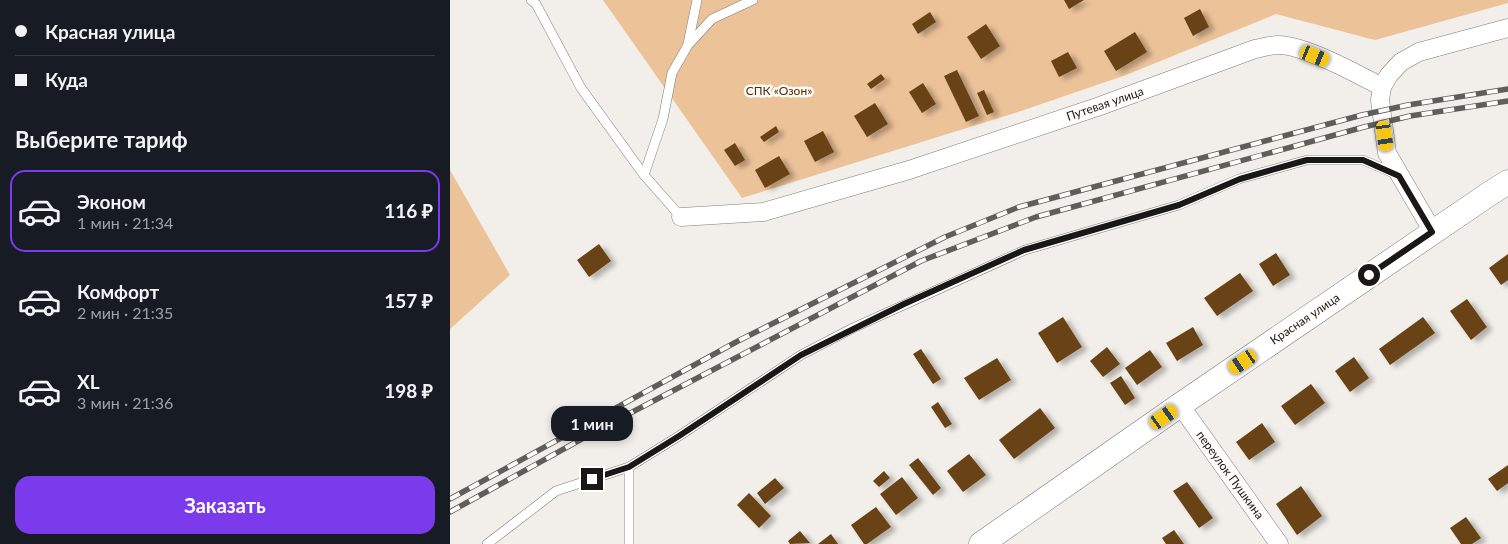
<!DOCTYPE html>
<html lang="ru">
<head>
<meta charset="utf-8">
<style>
	:root { --surface:#171b24; --page:#20242c; --text:#f1f3f6; --muted:#9ea1a6; --line:#363941; --accent:#7c3aed }
	body { margin:0; font-family:Lato,sans-serif; background:var(--page); color:var(--text); height:100vh; display:flex; flex-direction:column; font-size:19px; white-space:nowrap }
	* { box-sizing:border-box; margin:0 }
	p { font-size:16px; color:var(--muted) }
	.icon { flex:none; width:28px; height:28px; fill:none; stroke:currentColor; stroke-width:2; stroke-linecap:round; stroke-linejoin:round }
	.map { position:relative; flex:1; overflow:hidden }
	.sheet { display:flex; flex-direction:column; background:var(--surface); width:450px }
	.sheet>* { flex:none }
	.hud { display:grid; align-content:center; height:110px; padding:0 15px; background:var(--surface) }
	.end { position:absolute; width:22px; height:22px; margin:-11px; border:6px solid #191816; background:#fff; box-shadow:0 0 0 2px #fff }
	.from { border-radius:50% }
	.bubble { position:absolute; height:35px; border-radius:15px; background:var(--surface); box-shadow:0 2px 8px #0003; font-size:16px; font-weight:700; line-height:35px; text-align:center }
	.car { position:absolute; width:15px; height:30px; margin:-15px -8px; border-radius:6px; box-shadow:0 0 4px 1px #0007; background:linear-gradient(#f5c518 24%,#345 0 40%,#f5c518 0 76%,#345 0 86%,#f5c518 0) }
	.hud b { display:flex; align-items:center; gap:18px; height:48px; font-size:19px }
	.hud b+b { border-top:1px solid var(--line) }
	.hud i { width:12px; height:12px; background:var(--text) }
	ul { padding:0; list-style:none }
	li { display:flex; align-items:center; gap:15px; height:82px; margin:0 10px 8px; padding:0 5px; border:2px solid transparent; border-radius:15px }
	li div { flex:1 }
	li b { display:block; font-size:19px }
	li em { font-style:normal; font-weight:700 }
	li.current { border-color:var(--accent) }
	li>.icon { width:45px; height:45px; stroke-width:1.5 }
	h2 { padding:0 15px; font-size:22px; line-height:60px }
	.cta { display:flex; gap:10px; margin-top:auto; padding:10px 15px }
	.cta a { flex:1; height:58px; border-radius:15px; background:var(--accent); color:#fff; font-size:20px; font-weight:700; line-height:58px; text-align:center }
	main { display:flex; flex:1; min-height:0 }
	.map>svg:first-child { display:block }
</style>
</head>
<body>
<main>
<section class="sheet">
<div class="hud">
<b><i class="from"></i>Красная улица</b>
<b><i></i>Куда</b>
</div>
<h2>Выберите тариф</h2>
<ul>
<li class="current"><svg class="icon" aria-label="car" viewBox="0 0 24 24"><path d="M5 17H2v-5l4-1 3-4h7l3 4 3 1v5h-3M9 17h6M6 11h13"/><circle cx="7" cy="17" r="2"/><circle cx="17" cy="17" r="2"/></svg><div><b>Эконом</b><p>1 мин · 21:34</p></div><em>116 ₽</em></li>
<li><svg class="icon" aria-label="car" viewBox="0 0 24 24"><path d="M5 17H2v-5l4-1 3-4h7l3 4 3 1v5h-3M9 17h6M6 11h13"/><circle cx="7" cy="17" r="2"/><circle cx="17" cy="17" r="2"/></svg><div><b>Комфорт</b><p>2 мин · 21:35</p></div><em>157 ₽</em></li>
<li><svg class="icon" aria-label="car" viewBox="0 0 24 24"><path d="M5 17H2v-5l4-1 3-4h7l3 4 3 1v5h-3M9 17h6M6 11h13"/><circle cx="7" cy="17" r="2"/><circle cx="17" cy="17" r="2"/></svg><div><b>XL</b><p>3 мин · 21:36</p></div><em>198 ₽</em></li>
</ul>
<div class="cta"><a>Заказать</a></div>
</section>
<div class="map">
<svg width="1058" height="544" viewBox="0 0 1058 544">
	<defs>
		<filter id="shadow"><feDropShadow dx="5.5" dy="3" stdDeviation="2.5" flood-color="#0004"/></filter>
	</defs>
	<rect width="100%" height="100%" fill="#f2eee9"/>
	<!-- green -->
	<g fill="#ecc299">
		<path d="M153 0H1058V3L925 40 826 14 676 75 568 112 292 198Z"/>
		<path d="M0 170 60 275 0 329Z"/>
	</g>
	<!-- building -->
	<g fill="#694214" filter="url(#shadow)">
		<path d="M614 0H634L619 9Z"/>
		<path d="M750 9 759 27 743 36 734 18Z"/>
		<path d="M480 12 486 22 468 34 462 24Z"/>
		<path d="M536 24 550 46 531 59 517 37Z"/>
		<path d="M685 32 697 52 666 71 654 51Z"/>
		<path d="M618 52 627 68 609 77 601 61Z"/>
		<path d="M507 70 529 116 516 122 494 76Z"/>
		<path d="M431 74 435 79 421 89 417 84Z"/>
		<path d="M473 83 486 104 472 113 459 92Z"/>
		<path d="M534 90 544 112 537 115 527 93Z"/>
		<path d="M425 103 438 124 417 137 404 116Z"/>
		<path d="M326 126 329 132 314 142 310 137Z"/>
		<path d="M373 131 384 152 365 162 354 141Z"/>
		<path d="M285 143 295 160 285 166 274 150Z"/>
		<path d="M329 156 340 174 315 188 305 170Z"/>
		<path d="M149 244 161 261 139 277 127 260Z"/>
		<path d="M826 253 840 275 823 286 809 264Z"/>
		<path d="M1058 254V280L1051 285 1039 268Z"/>
		<path d="M790 273 803 291 767 316 754 298Z"/>
		<path d="M1017 299 1037 327 1021 340 1000 311Z"/>
		<path d="M613 317 632 347 607 363 588 333Z"/>
		<path d="M973 317 985 333 940 365 929 349Z"/>
		<path d="M743 327 753 345 727 361 716 343Z"/>
		<path d="M657 347 670 364 653 377 640 361Z"/>
		<path d="M471 349 491 379 483 384 463 354Z"/>
		<path d="M700 350 712 367 687 385 675 368Z"/>
		<path d="M904 357 919 378 900 392 885 371Z"/>
		<path d="M547 358 561 380 529 400 514 378Z"/>
		<path d="M671 376 685 398 675 405 660 383Z"/>
		<path d="M861 384 875 403 845 425 831 406Z"/>
		<path d="M488 402 502 424 495 428 481 407Z"/>
		<path d="M590 408 605 428 564 459 549 440Z"/>
		<path d="M812 423 825 442 799 460 786 442Z"/>
		<path d="M519 454 536 475 513 492 497 471Z"/>
		<path d="M468 458 491 488 483 495 459 465Z"/>
		<path d="M1058 465V483L1047 491 1038 479Z"/>
		<path d="M434 471 440 478 429 487 423 481Z"/>
		<path d="M452 477 468 498 446 515 430 494Z"/>
		<path d="M325 478 334 488 315 504 307 493Z"/>
		<path d="M737 482 763 518 749 528 723 491Z"/>
		<path d="M851 486 872 516 847 535 826 504Z"/>
		<path d="M299 493 321 516 309 528 287 505Z"/>
		<path d="M426 507 441 527 417 544H414L401 525Z"/>
		<path d="M1016 517 1031 538 1022 544H1011L1000 528Z"/>
		<path d="M724 530 734 544H716L712 538Z"/>
		<path d="M350 531 360 543 340 544 338 541Z"/>
		<path d="M381 534 388 544H368Z"/>
	</g>
	<g fill="none" stroke-linecap="round" stroke-linejoin="round">
		<defs>
			<g id="lane">
				<path d="M81 0 86 4 131 88 194 175 231 217"/>
				<path d="M238 44 247 0"/>
				<path d="M194 175 213 119 222 73 238 45 262 19 303 0"/>
				<path d="M179 467V544"/>
				<path d="M37 544 106 491 179 467 229 436 351 355 403 328 575 250 729 205 789 179 857 160H913L948 175"/>
			</g>
			<g id="street">
				<path d="M932 87 930 100 937 153 983 232"/>
				<path d="M231 217 313 212 459 170 650 106 805 49C812 48 820 45 828 45 855 45 907 74 932 87L939 75 951 62 969 52 1058 28"/>
				<path d="M730 405 829 544"/>
			</g>
			<path id="secondary" d="M531 544 730 405 1039 194 1058 182"/>
		</defs>
		<!-- lane casing -->
		<use href="#lane" stroke="#817d79" stroke-width="10"/>
		<!-- street casing -->
		<use href="#street" stroke="#817d79" stroke-width="19"/>
		<!-- secondary casing -->
		<use href="#secondary" stroke="#817d79" stroke-width="25"/>
		<!-- lane -->
		<use href="#lane" stroke="#fff" stroke-width="9"/>
		<!-- street -->
		<use href="#street" stroke="#fff" stroke-width="18"/>
		<!-- secondary -->
		<use href="#secondary" stroke="#fff" stroke-width="24"/>
		<defs>
			<g id="rail">
				<path d="M0 499 288 341 495 237 569 207 912 115 958 105 1058 89"/>
				<path d="M0 512 148 430 471 261 586 217 914 127 960 116 1058 101"/>
			</g>
		</defs>
		<!-- rail casing -->
		<use href="#rail" stroke="#605e5b" stroke-width="5.5"/>
		<!-- rail -->
		<use href="#rail" stroke="#fffbf8" stroke-width="4" stroke-dasharray="11" stroke-linecap="butt"/>
	</g>
	<g fill="none" stroke-linecap="round" stroke-linejoin="round">
		<!-- route -->
		<path stroke="#191816" stroke-width="6" d="M142 479 179 467 229 436 351 355 454 304 574 250 729 205 790 179 857 160H913L949 176 982 232 919 275"/>
	</g>
	<g text-anchor="middle" stroke-width="5" stroke-linejoin="round" paint-order="stroke">
		<!-- park labels -->
		<g font-size="12" fill="#522e00" stroke="#fffbf8">
			<text x="329" y="95">СПК «Озон»</text>
		</g>
		<!-- street labels -->
		<g font-size="12" fill="#191816" stroke="#fffbf8">
			<text transform="translate(655 104) rotate(-19)" y="4">Путевая улица</text>
			<text transform="translate(855 319) rotate(-34)" y="4">Красная улица</text>
			<text transform="translate(780 475) rotate(54)" y="4">переулок Пушкина</text>
		</g>
	</g>
</svg>
<i class="end from" style="left:919px;top:275px"></i>
<i class="end" style="left:142px;top:479px"></i>
<div class="bubble" style="left:101px;top:406px;width:82px">1 мин</div>
<i class="car" style="left:865px;top:56px;rotate:112deg"></i>
<i class="car" style="left:935px;top:136px;rotate:172deg"></i>
<i class="car" style="left:793px;top:362px;rotate:236deg"></i>
<i class="car" style="left:714px;top:417px;rotate:55deg"></i>
</div>
</main>
</body>
</html>
